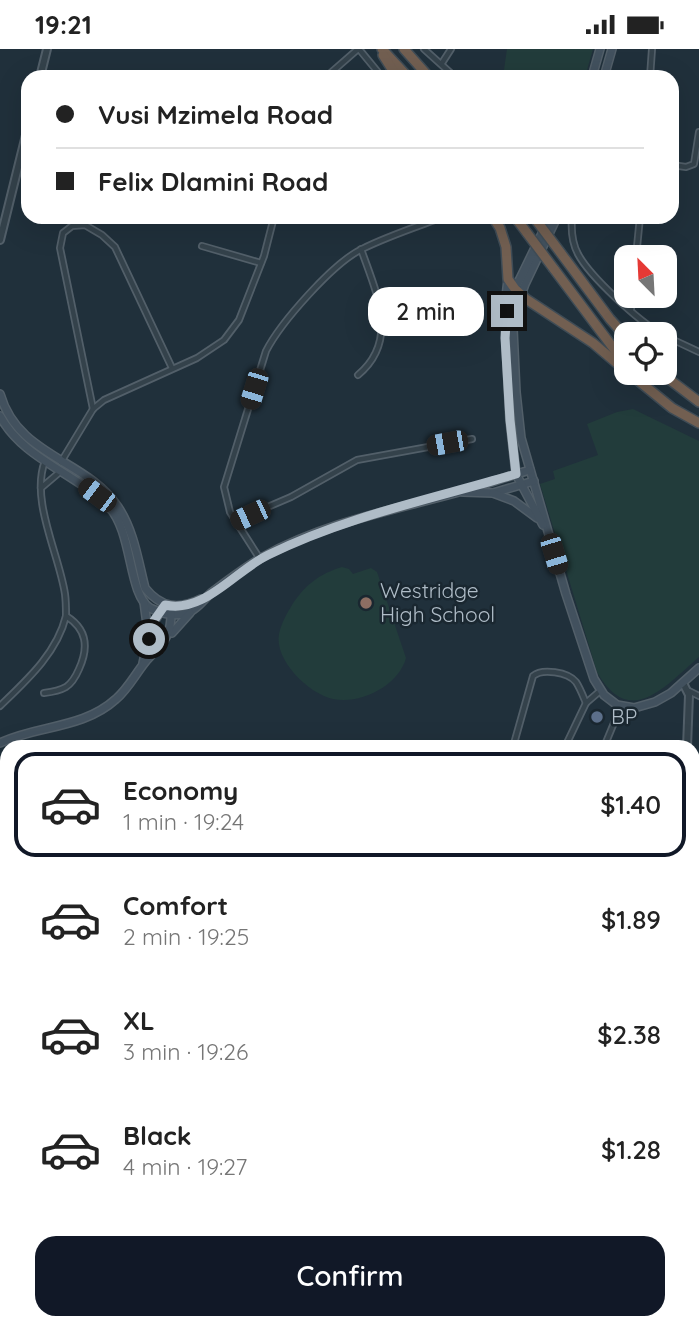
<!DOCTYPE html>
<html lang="en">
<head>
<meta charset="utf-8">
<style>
	:root { --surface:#fff; --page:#f2f2f2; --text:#222; --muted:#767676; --line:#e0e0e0; --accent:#111827 }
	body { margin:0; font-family:Quicksand,sans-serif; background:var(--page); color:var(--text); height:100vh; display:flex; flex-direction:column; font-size:26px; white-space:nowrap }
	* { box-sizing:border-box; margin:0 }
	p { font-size:23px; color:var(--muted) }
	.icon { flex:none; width:38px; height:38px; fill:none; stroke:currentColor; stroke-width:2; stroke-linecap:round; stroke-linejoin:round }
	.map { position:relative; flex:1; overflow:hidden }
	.sheet { position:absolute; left:0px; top:691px; width:700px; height:590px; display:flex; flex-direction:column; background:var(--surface); border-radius:21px 21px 0 0; box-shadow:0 7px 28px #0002 }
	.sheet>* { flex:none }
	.top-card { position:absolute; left:21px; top:21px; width:658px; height:154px; border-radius:21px; box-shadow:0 7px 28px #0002; display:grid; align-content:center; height:154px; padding:0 35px; background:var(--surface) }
	.needle { width:46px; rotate:336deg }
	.tools { position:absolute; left:614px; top:196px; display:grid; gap:14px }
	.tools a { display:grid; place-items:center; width:63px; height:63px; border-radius:14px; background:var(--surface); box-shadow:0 7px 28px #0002; font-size:35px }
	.end { position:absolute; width:32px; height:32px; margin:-16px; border:9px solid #afbcc7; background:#111; box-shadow:0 0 0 4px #111 }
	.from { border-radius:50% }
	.bubble { position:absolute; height:49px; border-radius:21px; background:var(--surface); box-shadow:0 7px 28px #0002; font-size:23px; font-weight:600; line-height:49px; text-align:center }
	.car { position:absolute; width:21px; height:42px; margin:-21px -10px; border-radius:9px; box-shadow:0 0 5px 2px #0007; background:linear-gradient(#222 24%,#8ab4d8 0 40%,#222 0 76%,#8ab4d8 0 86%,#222 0) }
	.top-card b { display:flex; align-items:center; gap:24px; height:66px; font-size:26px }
	.top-card b+b { border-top:2px solid var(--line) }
	.top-card i { width:18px; height:18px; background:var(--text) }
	ul { padding:12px 0 0; list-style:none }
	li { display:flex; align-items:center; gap:21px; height:105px; margin:0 14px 10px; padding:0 21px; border:4px solid transparent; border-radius:21px }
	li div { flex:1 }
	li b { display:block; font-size:26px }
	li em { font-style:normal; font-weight:600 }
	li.active { border-color:var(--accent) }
	li>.icon { width:63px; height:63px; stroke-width:1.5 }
	.button { display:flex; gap:14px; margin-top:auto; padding:14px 35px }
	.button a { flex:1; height:80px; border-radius:21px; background:var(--accent); color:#fff; font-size:28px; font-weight:600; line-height:80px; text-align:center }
	.status { display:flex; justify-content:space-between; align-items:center; height:49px; padding:0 35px; background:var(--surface); direction:ltr }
	.status svg { height:19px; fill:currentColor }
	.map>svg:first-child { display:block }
</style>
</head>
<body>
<div class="status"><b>19:21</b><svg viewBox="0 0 49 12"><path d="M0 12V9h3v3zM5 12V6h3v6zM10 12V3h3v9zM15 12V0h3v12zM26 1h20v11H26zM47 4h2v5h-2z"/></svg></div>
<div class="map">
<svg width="699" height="1280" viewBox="0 0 699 1280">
	<rect width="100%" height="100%" fill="#20303b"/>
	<!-- green -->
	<g fill="#223c3b">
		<path d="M507 0H593L585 28H503Z"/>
		<path d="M633 360 699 392V608C665 637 630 681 597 623L540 435 555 430 553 422 598 406 587 375 617 363Z"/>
		<path d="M342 518 349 520 353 525 371 519 377 523 406 609C399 636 361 656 333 650 309 645 274 611 279 585 281 575 287 564 292 556 305 536 319 525 342 518Z"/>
	</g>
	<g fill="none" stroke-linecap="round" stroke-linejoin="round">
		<!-- stream -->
		<g stroke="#334f64" stroke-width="2">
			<path d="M0 815 7 793"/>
			<path d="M182 1280V1274"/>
			<path d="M429 1280 430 1274"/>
		</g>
		<defs>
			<g id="minor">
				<path d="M359 0 382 28"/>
				<path d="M424 0 455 28"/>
				<path d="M442 14 451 0"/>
				<path d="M326 28 358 0"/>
				<path d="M650 28 652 0"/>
				<path d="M672 116 686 118 694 115 699 83"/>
				<path d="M572 168C571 181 572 194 578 205 590 228 639 272 661 285"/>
				<path d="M202 197 261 214"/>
				<path d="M636 208 640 168"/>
				<path d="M631 260 632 247"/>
				<path d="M665 287 699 303"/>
				<path d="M358 326C400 291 376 243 361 200"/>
				<path d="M93 360 60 199 63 184 72 177 85 176 102 186 115 198 172 319"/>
				<path d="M61 413 93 360 104 351 197 309 224 291 239 271 264 207 274 168"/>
				<path d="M41 439 61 422"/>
				<path d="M235 472 291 448 357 411 472 390"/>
				<path d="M260 510 230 463 224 438 266 302C281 273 333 214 362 200 388 187 416 178 443 168"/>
				<path d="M689 642 699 647"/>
				<path d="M44 644C52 643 59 642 66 638 72 634 76 627 79 620 89 598 87 580 66 567 66 559 66 552 65 545 59 505 30 451 45 412"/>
				<path d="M0 657C27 631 57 604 66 567"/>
				<path d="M513 698 533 627C542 619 568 623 576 633 580 639 583 647 586 654"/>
				<path d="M565 698 586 654 600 642"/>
				<path d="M604 698 621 657"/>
				<path d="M693 795H699"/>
				<path d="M693 862 699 865"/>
				<path d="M0 901 7 899"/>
				<path d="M693 969H699"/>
				<path d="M0 987H7"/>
				<path d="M0 1038 7 1030"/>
				<path d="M0 1109 7 1108"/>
				<path d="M0 1198 7 1192"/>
				<path d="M45 1274 50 1280"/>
				<path d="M129 1274 134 1280"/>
				<path d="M539 1274 549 1280"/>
				<path d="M673 1274 674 1280"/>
				<path d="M29 1280 37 1274"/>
				<path d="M84 1280 91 1274"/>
				<path d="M150 1280 161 1274"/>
				<path d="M190 1280 196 1274"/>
				<path d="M274 1280 275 1274"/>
				<path d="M308 1280 310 1274"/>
			</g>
			<g id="tertiary">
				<path d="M40 28 47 0"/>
				<path d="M0 191 28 78"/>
				<path d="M683 634 689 646 687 698"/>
				<path d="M456 1280 457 1274"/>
			</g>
			<g id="secondary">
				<path d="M592 28 600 0"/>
				<path d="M604 28 612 0"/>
				<path d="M557 168 525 235 517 257 513 280 516 343 521 389 566 545 594 630 604 646 617 656 634 659 655 653 671 644 699 619"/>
				<path d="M504 266 508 230"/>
				<path d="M0 345C18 408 86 410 118 458 134 482 138 512 145 539 161 559 179 561 201 550"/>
				<path d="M0 367C23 410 76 424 109 458 133 483 128 545 150 559 162 565 179 569 191 562 199 558 204 550 211 544 227 532 245 518 263 508 324 474 393 461 459 443 483 436 506 428 530 421"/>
				<path d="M463 443 493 444 534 432"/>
				<path d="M493 444 514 452 537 469"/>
				<path d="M543 476 516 425 510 371 505 274 515 240 550 168"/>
				<path d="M144 553 148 583"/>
				<path d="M172 584 190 564"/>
				<path d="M143 614 151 578 162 560"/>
				<path d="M0 694C38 676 83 680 116 650 128 640 136 624 146 612 163 593 172 588 171 561"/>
			</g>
			<g id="motorway">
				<path d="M382 0 408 28"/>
				<path d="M404 0 429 28"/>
				<path d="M383 6 397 28"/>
				<path d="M493 168 500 179 506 198 508 230 515 240 526 250 593 294 626 322"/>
				<path d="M515 168 527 184"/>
				<path d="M560 203 610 270 626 288"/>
				<path d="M554 220 626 316"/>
				<path d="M629 324 672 359 699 374"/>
				<path d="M661 324 699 353"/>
			</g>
		</defs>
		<!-- minor casing -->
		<use href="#minor" stroke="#525f69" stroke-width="8"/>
		<!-- tertiary casing -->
		<use href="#tertiary" stroke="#525f69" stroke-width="10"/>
		<!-- secondary casing -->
		<use href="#secondary" stroke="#525f69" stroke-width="10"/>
		<!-- motorway casing -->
		<use href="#motorway" stroke="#3f4c56" stroke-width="12"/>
		<!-- minor -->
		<use href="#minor" stroke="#34424b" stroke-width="4.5"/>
		<!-- tertiary -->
		<use href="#tertiary" stroke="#34424b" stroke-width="6"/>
		<!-- secondary -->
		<use href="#secondary" stroke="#42515e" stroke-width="7"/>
		<!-- motorway -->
		<use href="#motorway" stroke="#725f51" stroke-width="9"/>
		<defs>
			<g id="motorway-bridge">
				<path d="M536 171 560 203"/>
				<path d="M527 184 554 220"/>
			</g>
		</defs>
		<!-- motorway-bridge casing -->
		<use href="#motorway-bridge" stroke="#3f4c56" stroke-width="12" stroke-linecap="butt"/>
		<!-- motorway-bridge -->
		<use href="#motorway-bridge" stroke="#725f51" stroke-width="9"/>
	</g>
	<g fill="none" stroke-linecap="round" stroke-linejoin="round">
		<!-- route -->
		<path stroke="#afbcc7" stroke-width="9" d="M149 590 153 573 165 556C204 565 236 521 268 506 347 467 432 450 516 425L510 371 505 289 507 262"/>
	</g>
	<!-- markers -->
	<circle fill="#8d6e63" stroke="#1a2730" stroke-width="2.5" cx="366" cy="554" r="7"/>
	<circle fill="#5c6f8a" stroke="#1a2730" stroke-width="2.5" cx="597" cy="668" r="7"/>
	<g text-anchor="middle" stroke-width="5" stroke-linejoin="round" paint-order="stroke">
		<!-- poi labels -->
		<g font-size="21" fill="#afbcc7" stroke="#1a2730" text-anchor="start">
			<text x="380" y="549">Westridge<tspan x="380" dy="24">High School</tspan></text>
			<text x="611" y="675">BP</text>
		</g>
	</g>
</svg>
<div class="tools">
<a><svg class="needle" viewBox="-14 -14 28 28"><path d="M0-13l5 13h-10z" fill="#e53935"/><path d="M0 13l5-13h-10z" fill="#767676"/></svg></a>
<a><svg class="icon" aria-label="locate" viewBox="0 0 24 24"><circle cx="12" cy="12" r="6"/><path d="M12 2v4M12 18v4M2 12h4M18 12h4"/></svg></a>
</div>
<i class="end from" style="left:149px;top:590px"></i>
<i class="end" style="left:507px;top:262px"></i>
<div class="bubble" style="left:368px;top:238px;width:116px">2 min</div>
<i class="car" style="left:254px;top:340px;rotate:197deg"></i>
<i class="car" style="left:447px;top:394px;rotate:260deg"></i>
<i class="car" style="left:97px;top:446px;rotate:307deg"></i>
<i class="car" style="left:250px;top:466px;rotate:245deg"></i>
<i class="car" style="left:554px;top:505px;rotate:163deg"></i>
<div class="top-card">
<b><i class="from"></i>Vusi Mzimela Road</b>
<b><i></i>Felix Dlamini Road</b>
</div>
<section class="sheet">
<ul>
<li class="active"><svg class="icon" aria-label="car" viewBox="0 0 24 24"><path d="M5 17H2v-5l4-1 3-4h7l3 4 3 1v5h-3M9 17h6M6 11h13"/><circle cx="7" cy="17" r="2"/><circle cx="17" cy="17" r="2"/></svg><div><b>Economy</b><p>1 min · 19:24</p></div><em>$1.40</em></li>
<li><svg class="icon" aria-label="car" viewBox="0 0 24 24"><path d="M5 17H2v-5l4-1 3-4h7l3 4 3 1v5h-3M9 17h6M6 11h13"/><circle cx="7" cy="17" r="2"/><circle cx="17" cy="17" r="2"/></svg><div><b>Comfort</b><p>2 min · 19:25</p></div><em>$1.89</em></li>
<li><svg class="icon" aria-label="car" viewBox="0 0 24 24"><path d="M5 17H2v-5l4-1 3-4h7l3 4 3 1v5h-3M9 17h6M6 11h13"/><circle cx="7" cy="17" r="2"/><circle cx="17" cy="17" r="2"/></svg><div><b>XL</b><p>3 min · 19:26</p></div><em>$2.38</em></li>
<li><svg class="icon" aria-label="car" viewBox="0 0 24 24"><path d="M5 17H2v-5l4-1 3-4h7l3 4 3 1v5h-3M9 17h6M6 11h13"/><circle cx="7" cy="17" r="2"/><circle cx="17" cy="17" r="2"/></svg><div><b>Black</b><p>4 min · 19:27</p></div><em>$1.28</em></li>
</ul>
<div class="button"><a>Confirm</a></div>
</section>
</div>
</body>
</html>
